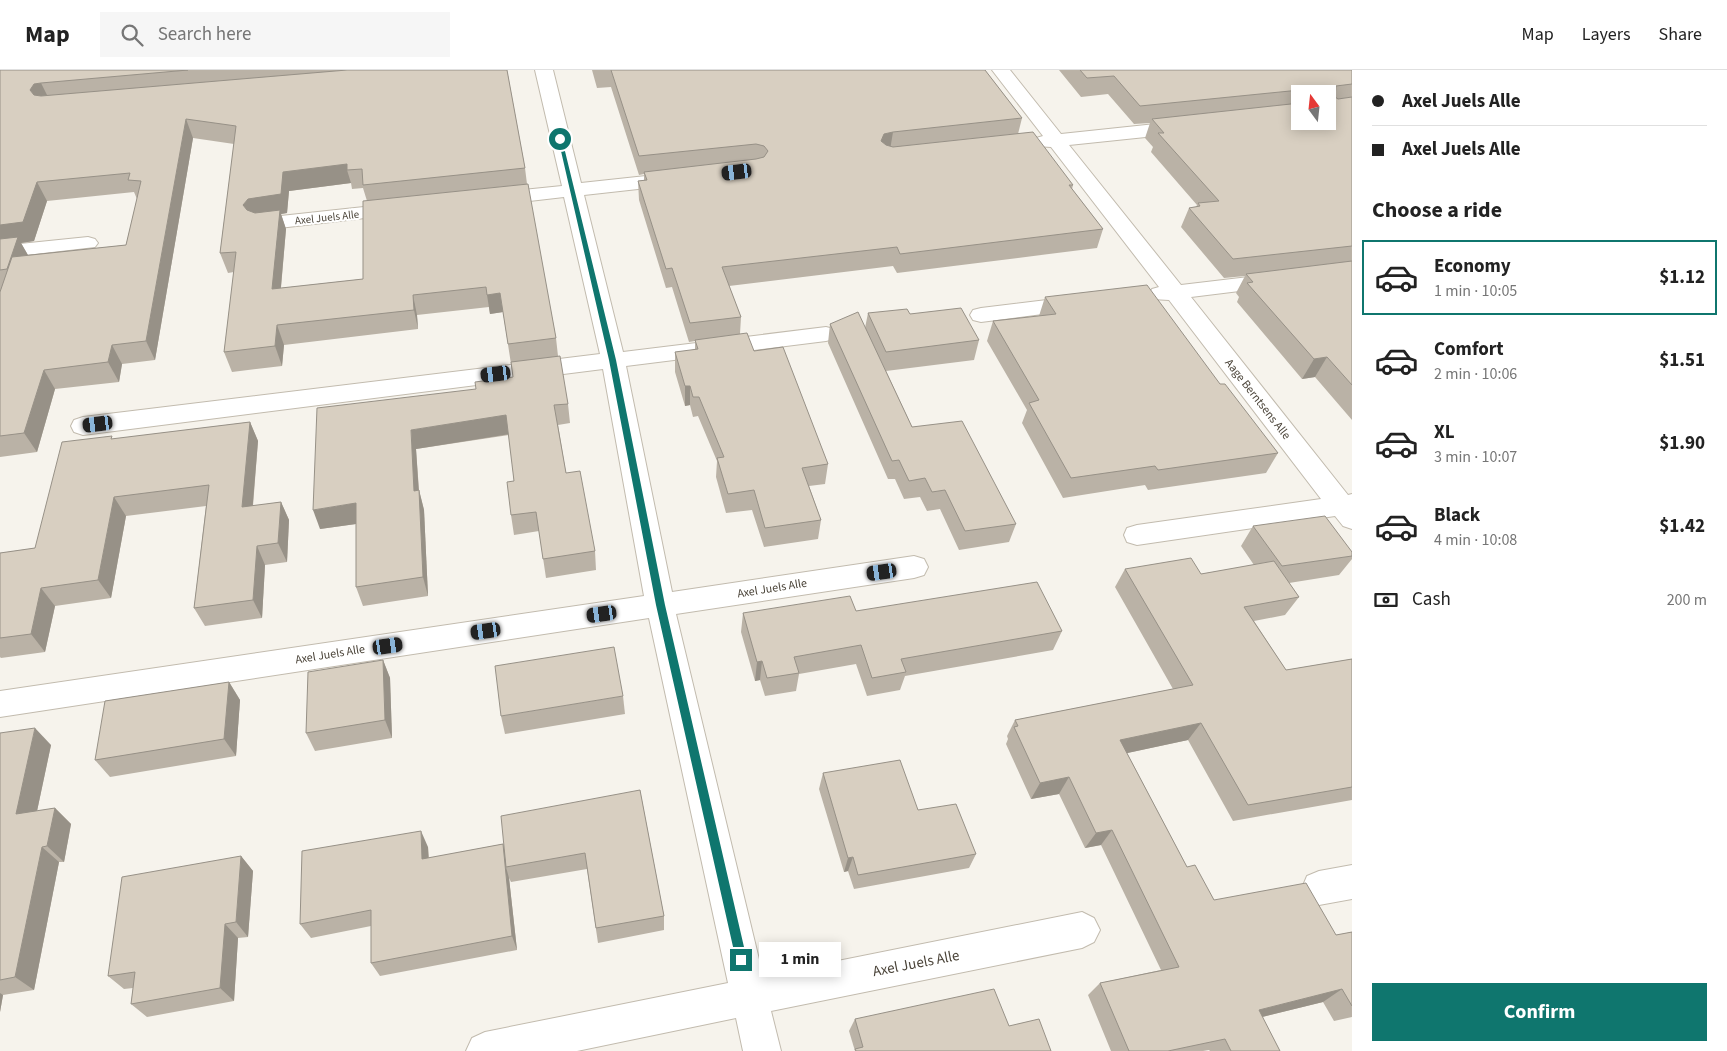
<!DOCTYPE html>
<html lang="en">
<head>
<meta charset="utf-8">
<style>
	:root { --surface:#fff; --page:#f6f6f6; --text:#222; --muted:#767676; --line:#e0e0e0; --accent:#0f766e }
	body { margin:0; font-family:"Source Sans 3",sans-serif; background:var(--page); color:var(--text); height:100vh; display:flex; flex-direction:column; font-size:19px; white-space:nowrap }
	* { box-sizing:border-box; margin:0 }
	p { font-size:16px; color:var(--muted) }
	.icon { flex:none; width:28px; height:28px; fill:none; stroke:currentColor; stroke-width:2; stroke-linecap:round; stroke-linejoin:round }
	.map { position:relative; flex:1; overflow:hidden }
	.side { display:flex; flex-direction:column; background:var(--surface); width:375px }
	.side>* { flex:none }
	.guide { display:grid; align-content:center; height:110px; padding:0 20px; background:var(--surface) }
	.needle { width:32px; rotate:345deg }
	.buttons { position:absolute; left:1291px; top:15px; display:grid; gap:10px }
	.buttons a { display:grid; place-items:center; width:45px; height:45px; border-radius:0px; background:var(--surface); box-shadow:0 2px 12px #0003; font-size:25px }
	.end { position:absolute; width:22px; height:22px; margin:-11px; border:6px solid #0f766e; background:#fff; box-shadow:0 0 0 2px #fff }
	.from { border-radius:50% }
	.bubble { position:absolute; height:35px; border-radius:0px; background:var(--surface); box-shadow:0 2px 12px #0003; font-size:16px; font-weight:700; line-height:35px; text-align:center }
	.car { position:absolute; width:15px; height:30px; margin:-15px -8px; border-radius:6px; box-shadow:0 0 4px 1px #0007; background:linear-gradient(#222 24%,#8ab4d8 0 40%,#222 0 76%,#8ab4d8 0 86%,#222 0) }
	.guide b { display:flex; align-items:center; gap:18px; height:48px; font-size:19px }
	.guide b+b { border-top:1px solid var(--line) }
	.guide i { width:12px; height:12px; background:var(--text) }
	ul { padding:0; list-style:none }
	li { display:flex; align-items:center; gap:15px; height:75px; margin:0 10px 8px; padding:0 10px; border:2px solid transparent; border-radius:0px }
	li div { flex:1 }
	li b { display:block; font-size:19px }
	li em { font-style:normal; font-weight:700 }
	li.selected { border-color:var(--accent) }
	li>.icon { width:45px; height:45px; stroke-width:1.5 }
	h2 { padding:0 20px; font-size:22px; line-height:60px }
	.pay { display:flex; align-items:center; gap:12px; height:55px; padding:0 20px; font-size:19px }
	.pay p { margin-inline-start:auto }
	.cta { display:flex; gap:10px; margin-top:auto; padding:10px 20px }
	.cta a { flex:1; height:58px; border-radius:0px; background:var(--accent); color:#fff; font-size:20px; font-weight:700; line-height:58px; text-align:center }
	header { display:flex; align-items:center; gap:30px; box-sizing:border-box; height:70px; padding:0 25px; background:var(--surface); border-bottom:1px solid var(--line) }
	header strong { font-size:24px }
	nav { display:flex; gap:28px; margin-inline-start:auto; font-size:18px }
	.search { width:350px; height:45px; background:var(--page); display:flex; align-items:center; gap:12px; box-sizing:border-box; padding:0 18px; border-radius:0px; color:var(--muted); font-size:19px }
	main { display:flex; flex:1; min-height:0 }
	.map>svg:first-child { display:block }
</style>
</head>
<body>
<header>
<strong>Map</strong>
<div class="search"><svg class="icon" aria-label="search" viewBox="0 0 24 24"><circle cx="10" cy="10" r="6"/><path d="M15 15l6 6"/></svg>Search here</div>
<nav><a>Map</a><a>Layers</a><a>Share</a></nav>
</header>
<main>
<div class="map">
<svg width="1352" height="981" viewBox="0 0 1352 981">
	<rect width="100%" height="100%" fill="#f6f3ec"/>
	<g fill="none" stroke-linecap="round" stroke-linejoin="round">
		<defs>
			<g id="street">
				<path d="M535 0H553L581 113 674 103 681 105 684 109 681 113 674 115 584 125 623 282 826 257 834 259 837 264 834 269 826 271 626 296 672 522 914 486 924 489 928 497 924 505 914 508 676 544 763 906 1082 842 1094 848 1100 860 1094 872 1082 878 771 941 781 981H743L736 948 577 981H466L472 968 485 962 728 913 649 548 0 647V621L644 526 603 299 83 365 74 362 71 356 74 350 83 347 600 284 564 127 494 135 487 133 484 129 487 125 494 123 562 116Z"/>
				<path d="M992 0H1010L1061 64 1184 51 1191 53 1193 57 1191 61 1184 63 1069 75 1181 215 1352 195V207L1191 227 1348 425 1352 424V459L1343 456 1335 446 1137 475 1127 472 1124 465 1127 458 1137 455 1321 429 1169 230 1152 229 1149 224 1152 219 1159 217 1051 77 1036 76 1034 72 1036 68 1043 66Z"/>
				<path d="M401 133 408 135 411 139 408 143 262 160 255 158 252 154 255 150 262 148Z"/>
				<path d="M88 167 95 169 98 173 95 177 0 188V176Z"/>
				<path d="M1080 226 1088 228 1091 233 1088 238 981 252 973 250 970 245 973 240 981 238Z"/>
				<path d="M1352 795V829L1319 835 1307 830 1302 818 1307 806 1319 801Z"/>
			</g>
		</defs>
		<!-- street casing -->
		<use href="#street" stroke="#c2bbae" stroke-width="2"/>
		<!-- street -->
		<use href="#street" fill="#fff" fill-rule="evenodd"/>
	</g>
	<!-- wall -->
	<g fill="#bab2a6" fill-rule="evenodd">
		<path d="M0 0H507L525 98 527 114 556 268 558 286 568 334 570 353 558 355 566 403 595 481 596 500 546 508 539 461 514 465 511 445 514 411 509 365 416 379 419 420 424 440 428 526 363 536 356 517V454L320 459 476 319 513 307 503 242 490 244 489 237 417 245 418 259 284 275 282 296 232 302 224 282 234 202 228 203 220 183 234 74 193 68 155 290 122 294 119 312 55 319 37 382 0 387ZM351 113 352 119 363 118 367 131 363 209 281 218 286 159 281 144 287 143 289 121ZM134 122 137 129 126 175 28 185 21 173 34 171 47 131Z"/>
		<path d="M592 0H985L1022 48 1018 64 1073 115 1072 119 1103 159 1097 178 897 203 893 196 729 216 741 247 740 264 754 281 828 394 825 414 809 416 821 450 818 469 764 477 752 440 726 443 716 407 717 391 698 346 693 347 690 335 685 336 675 302V282L695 280V271L689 272 672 217 666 218 639 130 638 111 644 110V104L639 105 611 17 597 18Z"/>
		<path d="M1059 0H1352V350L1315 307 1302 309 1237 232 1239 227 1236 223 1245 206 1224 208 1181 157 1189 138 1196 137 1197 135 1151 82 1153 77 1145 68 1150 53 1134 54 1108 24 1081 27ZM1300 24H1328L1300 51Z"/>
		<path d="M1045 227 1220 314 1278 383 1266 403 1148 420 1145 415 1063 428 1022 353 1027 340 987 271 993 251 1039 246Z"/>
		<path d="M868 243 910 244 979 270 974 290 886 301 912 357 1016 454 1009 472 959 480 940 439 927 441 920 427 904 429 895 409H888L828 273 830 254 865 258Z"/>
		<path d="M250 352 258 371 253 436 281 432 289 450 287 492 265 495 262 548 205 556 194 538 206 436 126 446 111 528 55 536 45 582 1 588 0 587V483L35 478 114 369Z"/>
		<path d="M1253 456 1352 482V489L1339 505 1289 513 1299 527 1285 545 1254 551 1286 600 1352 589V730L1233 751 1188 670 1127 683 1187 797 1214 830 1336 865 1352 862V947L1334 951 1323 932 1262 947 1280 981H1210L1209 980 1203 981H1111L1088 925 1100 913 1161 900 1101 775 1085 778 1059 724 1031 729 1006 674 1008 669 1007 666 1015 650 1173 619 1115 517 1125 499 1201 504 1254 495 1241 476Z"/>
		<path d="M856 541 1062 561 1053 580 905 606 900 620 867 626 856 594 799 604 796 621 765 626 760 610 755 611 741 562 743 543Z"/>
		<path d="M383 590 390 608 392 668 315 681 306 663Z"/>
		<path d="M229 612 240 630 236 686 110 707 95 690Z"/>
		<path d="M623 626 625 644 505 664 501 646Z"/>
		<path d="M0 663 51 675 37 741 55 738 71 754 64 792H59L34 920 3 925 0 942Z"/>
		<path d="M823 703 918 740 976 784 969 798 854 819 848 801 844 802 819 719Z"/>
		<path d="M640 720 664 846V860L598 873 587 799 511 812 509 808 517 880 380 906 371 893V856L311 868 300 854 428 777 429 788 503 774 504 780Z"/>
		<path d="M241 786 253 801 248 867 238 868 234 931 147 947 131 934 133 918 124 919 108 906Z"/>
		<path d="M855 949 1009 956 1051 981H855L849 961Z"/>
	</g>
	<!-- shaded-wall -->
	<g fill="#979187">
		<path d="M41 13 50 31 39 38 30 20 34 14Z"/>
		<path d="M186 49 193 68 155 290 146 271Z"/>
		<path d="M893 62 890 80 881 71 884 64Z"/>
		<path d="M347 94V100L351 113 289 121 287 143 281 144 286 159 279 238 243 135 248 129 283 102Z"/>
		<path d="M37 112 47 131 34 171 21 173 29 187 18 219 7 199 0 176V155Z"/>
		<path d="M500 223 503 242 490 244 487 225Z"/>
		<path d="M413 225 417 245 418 259 414 240Z"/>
		<path d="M277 255 284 275 282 296 275 276Z"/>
		<path d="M112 275 122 294 119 312 108 292Z"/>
		<path d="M1327 287 1315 307 1302 309 1314 289Z"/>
		<path d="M44 300 55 319 37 382 24 363Z"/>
		<path d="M685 316H690V335L685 336Z"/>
		<path d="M506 345 510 364 416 379 420 440 414 421 411 360Z"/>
		<path d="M250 352 258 371 251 456 242 437Z"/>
		<path d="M419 420 424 440 428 526 423 507Z"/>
		<path d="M114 427 126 446 111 528 98 510Z"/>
		<path d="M281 432 289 450 287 492 278 473Z"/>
		<path d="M356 433 363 453 320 459 313 440Z"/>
		<path d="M257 476 265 495 262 548 253 530Z"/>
		<path d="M41 518 55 536 45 582 31 564Z"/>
		<path d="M383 590 390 608 392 668 385 650Z"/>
		<path d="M762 591 760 610 755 611 757 592Z"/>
		<path d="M229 612 240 630 236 686 224 669Z"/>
		<path d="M1201 653 1188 670 1109 687 1120 670Z"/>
		<path d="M35 658 51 675 33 760 16 744Z"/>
		<path d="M1069 707 1059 724 1031 729 1040 713Z"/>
		<path d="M55 738 71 754 64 792 47 776Z"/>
		<path d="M1112 760 1101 775 1085 778 1096 763Z"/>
		<path d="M421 761 428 777 429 805 422 789Z"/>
		<path d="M503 774 507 790 506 797 509 808 517 880 512 866Z"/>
		<path d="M42 777 59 792 34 920 15 907Z"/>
		<path d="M241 786 253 801 248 867 236 852Z"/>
		<path d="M853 787 848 801 844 802 848 788Z"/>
		<path d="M225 854 238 868 234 931 220 918Z"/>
		<path d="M1342 919 1323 932 1242 952 1259 940Z"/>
		<path d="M0 923 3 925 0 942Z"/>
	</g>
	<!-- building -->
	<g fill="#d8cfc1" stroke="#979187">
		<path d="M0 0H188L41 13 34 14 30 20 34 25 41 26 347 0H507L525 98 363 115 362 99 347 100V94L283 102 281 124 248 129 243 135 247 140 255 143 280 140 272 219 363 209V131L528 114 556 268 508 274 500 223 487 225 486 217 413 225 414 240 277 255 275 276 224 282 236 182 220 183 236 56 186 49 146 271 112 275 108 292 44 300 24 363 0 366V222L12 187 126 175 141 111 128 110 130 103 37 112 23 152 0 155Z"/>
		<path d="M611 0H985L1022 48 893 62 884 64 881 71 886 75 893 77 1033 62 1073 115H1069L1103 159 900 184 897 177 722 197 741 247 690 253 672 198 666 199 638 111 647 110 644 102 756 89 764 87 768 81 764 76 756 74 639 86Z"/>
		<path d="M1080 0H1352V14L1336 16 1335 27 1338 29 1352 27V176L1233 189 1189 138 1200 136 1198 133 1219 131 1158 63H1164L1152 49 1300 33V51H1328V24H1310V19L1140 36 1114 6 1087 8Z"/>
		<path d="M18 167 7 199 0 200V169Z"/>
		<path d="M1352 191V315L1327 287 1314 289 1247 213 1253 212 1246 204Z"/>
		<path d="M1147 215 1220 314H1225L1278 383 1158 400 1155 396 1071 408 1029 333 1039 330 993 251 1056 244 1045 227Z"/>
		<path d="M961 238 979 270 886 282 868 243 907 239 910 244Z"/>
		<path d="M858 242 912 357 962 351 1016 454 965 461 945 420 932 422 925 408 909 411 899 390 892 391 830 254Z"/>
		<path d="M747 263 754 281 783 277 828 394 802 398 821 450 765 458 754 420 728 424 717 388 724 387 699 327H693L690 316H685L675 282 698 279 695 270Z"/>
		<path d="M560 286 568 334 554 335 566 403 580 401 595 481 543 489 536 442 511 445 507 412 514 411 506 345 411 360 414 421 419 420 423 507 356 517V433L313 440 317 338 476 319 475 312 513 307 511 292Z"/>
		<path d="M250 352 242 437 281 432 278 473 257 476 253 530 194 538 209 415 114 427 98 510 41 518 31 564 0 568V483L35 478 62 372 112 366 111 369Z"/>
		<path d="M1325 446 1352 482V486L1282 496 1253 456Z"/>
		<path d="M1191 488 1201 504 1274 491 1299 527 1244 537 1286 600 1352 589V717L1248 735 1201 653 1120 670 1187 797 1195 795 1214 830 1306 813 1336 865 1352 862V936L1342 919 1259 940 1280 981H1231L1225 969 1168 981H1129L1100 913 1179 897 1112 760 1096 763 1069 707 1040 713 1014 657 1018 656 1015 650 1193 615 1125 499Z"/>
		<path d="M1037 512 1062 561 901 589 906 602 872 608 861 575 794 587 799 603 767 608 762 591 757 592 743 543 850 526 856 541Z"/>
		<path d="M614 577 623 626 501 646 495 596Z"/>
		<path d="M383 590 385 650 306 663 308 602Z"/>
		<path d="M229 612 224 669 95 690 105 631Z"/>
		<path d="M35 658 16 744 55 738 47 776 42 777 15 907 0 910V663Z"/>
		<path d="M900 690 918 740 956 734 976 784 858 805 853 787 848 788 823 703Z"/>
		<path d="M640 720 664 846 596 858 585 783 506 797 501 746Z"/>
		<path d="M421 761 422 789 503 774 512 866 371 893V840L300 854 302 781Z"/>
		<path d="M241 786 236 852 225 854 220 918 131 934 135 902 108 906 122 807Z"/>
		<path d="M994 919 1009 956 1039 949 1051 981H856L855 979 863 977 855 949Z"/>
	</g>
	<!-- route -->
	<path fill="#0f766e" d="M558 68 562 69 616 290 665 535 747 890 741 895 736 890 656 535 609 290Z"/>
	<g text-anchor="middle" stroke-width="4" stroke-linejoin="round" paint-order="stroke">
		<!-- far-street labels -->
		<g font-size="11" fill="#4b4439" stroke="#fff">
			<text transform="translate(327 147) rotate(-6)" y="4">Axel Juels Alle</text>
		</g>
		<!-- street labels -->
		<g font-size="12" fill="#4b4439" stroke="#fff">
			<text transform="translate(1258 329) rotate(52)" y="4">Aage Berntsens Alle</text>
			<text transform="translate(772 518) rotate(-9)" y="4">Axel Juels Alle</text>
			<text transform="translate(330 584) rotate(-9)" y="4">Axel Juels Alle</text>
		</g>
		<!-- near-street labels -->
		<g font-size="15" fill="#4b4439" stroke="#fff">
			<text transform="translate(916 893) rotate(-11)" y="5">Axel Juels Alle</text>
		</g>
	</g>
</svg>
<div class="buttons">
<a><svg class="needle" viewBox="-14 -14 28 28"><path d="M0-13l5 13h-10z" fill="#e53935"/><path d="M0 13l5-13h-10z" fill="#767676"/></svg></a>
</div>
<i class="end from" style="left:560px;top:69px"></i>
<i class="end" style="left:741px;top:890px"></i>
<div class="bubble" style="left:759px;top:872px;width:82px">1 min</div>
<i class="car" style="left:737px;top:102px;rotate:263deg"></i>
<i class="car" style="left:496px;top:304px;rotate:263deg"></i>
<i class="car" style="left:98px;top:354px;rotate:263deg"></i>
<i class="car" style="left:882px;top:502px;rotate:262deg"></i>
<i class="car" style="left:602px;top:544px;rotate:262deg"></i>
<i class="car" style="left:486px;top:561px;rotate:262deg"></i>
<i class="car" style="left:388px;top:576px;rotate:82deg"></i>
</div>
<section class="side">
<div class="guide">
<b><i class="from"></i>Axel Juels Alle</b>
<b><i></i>Axel Juels Alle</b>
</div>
<h2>Choose a ride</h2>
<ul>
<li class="selected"><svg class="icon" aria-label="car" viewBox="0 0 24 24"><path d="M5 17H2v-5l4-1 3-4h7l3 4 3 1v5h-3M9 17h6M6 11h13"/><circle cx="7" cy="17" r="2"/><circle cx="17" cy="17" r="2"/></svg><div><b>Economy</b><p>1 min · 10:05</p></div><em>$1.12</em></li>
<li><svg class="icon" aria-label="car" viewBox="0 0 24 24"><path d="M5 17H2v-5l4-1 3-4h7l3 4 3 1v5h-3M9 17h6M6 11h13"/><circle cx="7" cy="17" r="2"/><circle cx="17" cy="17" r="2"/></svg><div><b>Comfort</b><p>2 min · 10:06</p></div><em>$1.51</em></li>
<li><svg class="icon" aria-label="car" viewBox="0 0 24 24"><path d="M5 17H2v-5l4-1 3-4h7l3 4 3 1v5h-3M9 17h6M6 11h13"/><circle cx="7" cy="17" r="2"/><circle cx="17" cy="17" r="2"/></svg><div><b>XL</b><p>3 min · 10:07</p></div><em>$1.90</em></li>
<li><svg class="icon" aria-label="car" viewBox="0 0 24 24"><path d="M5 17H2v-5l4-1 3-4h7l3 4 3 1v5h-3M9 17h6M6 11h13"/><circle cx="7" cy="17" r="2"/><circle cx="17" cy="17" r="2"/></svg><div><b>Black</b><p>4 min · 10:08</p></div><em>$1.42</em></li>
</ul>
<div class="pay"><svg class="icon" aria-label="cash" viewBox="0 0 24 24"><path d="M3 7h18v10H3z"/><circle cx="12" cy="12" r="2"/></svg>Cash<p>200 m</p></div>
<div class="cta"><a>Confirm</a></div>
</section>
</main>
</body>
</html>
